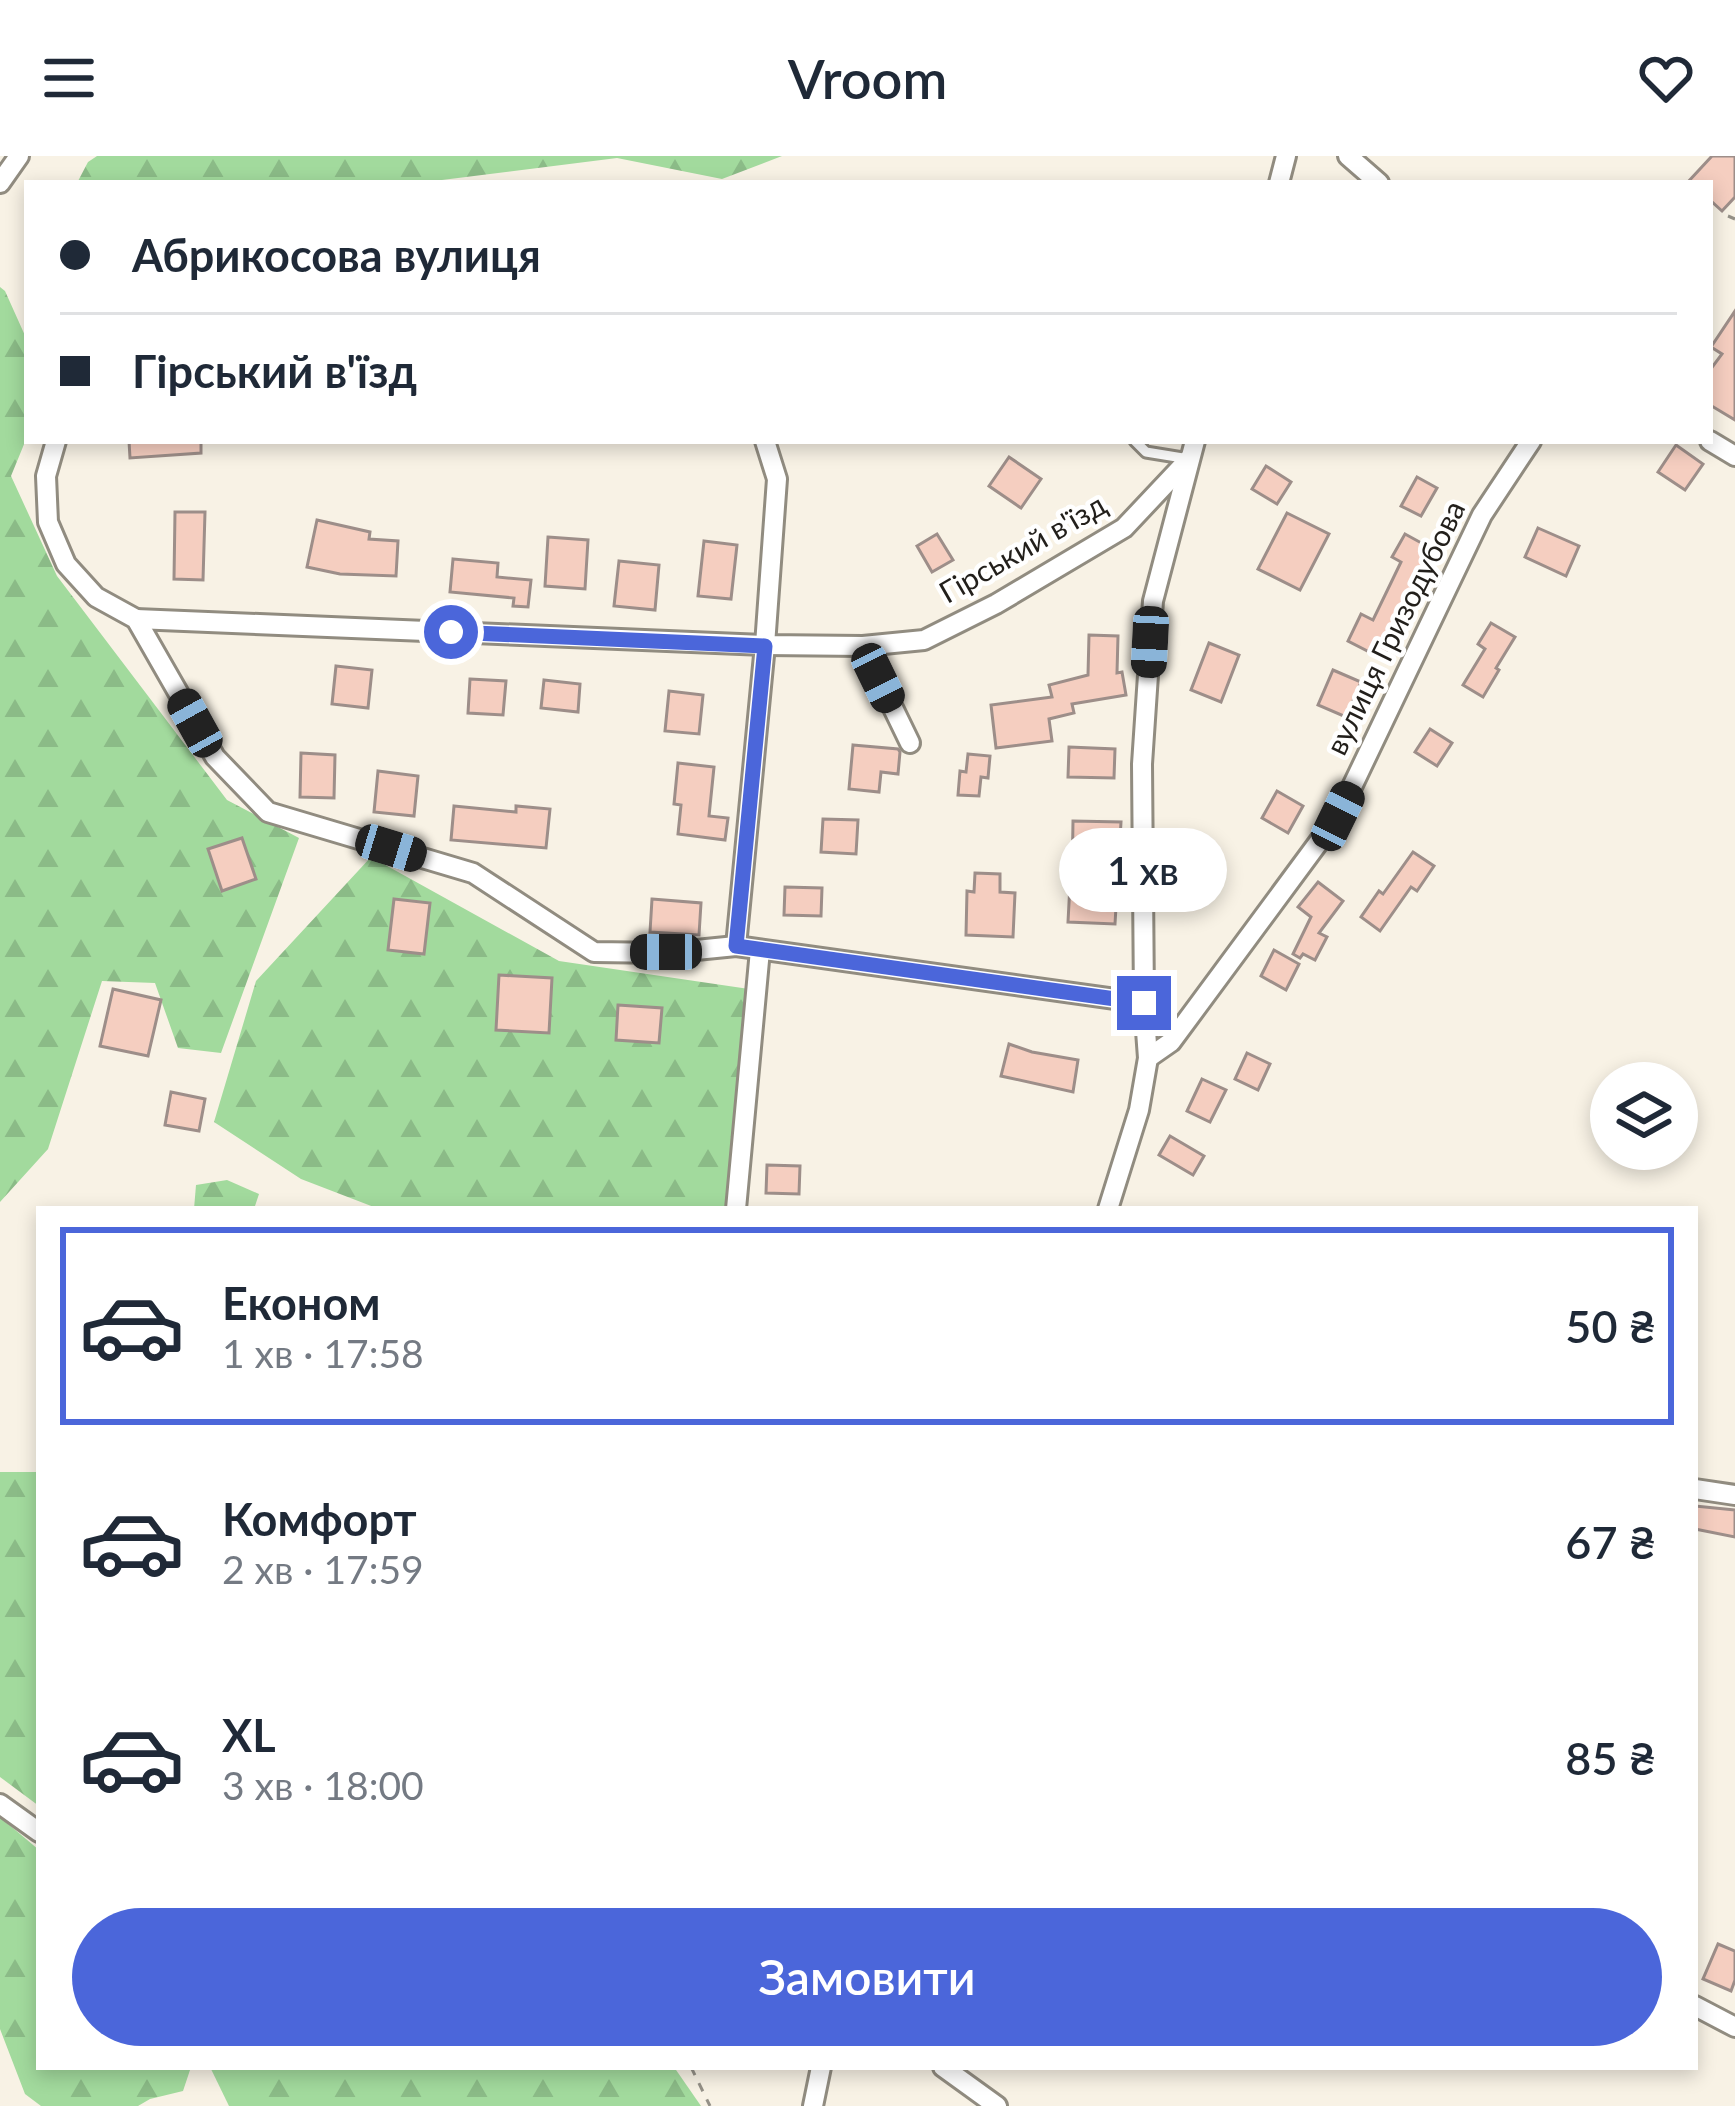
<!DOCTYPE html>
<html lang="uk">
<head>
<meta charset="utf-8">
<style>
	:root { --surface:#fff; --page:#f2f2f3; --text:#1f2937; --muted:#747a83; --line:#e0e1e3; --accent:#4b66da }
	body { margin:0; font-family:Lato,sans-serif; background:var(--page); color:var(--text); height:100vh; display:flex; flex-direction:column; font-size:45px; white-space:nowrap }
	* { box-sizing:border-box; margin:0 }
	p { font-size:39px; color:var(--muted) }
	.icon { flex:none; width:66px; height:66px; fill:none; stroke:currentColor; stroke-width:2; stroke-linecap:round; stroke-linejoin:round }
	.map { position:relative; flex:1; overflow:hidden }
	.side { position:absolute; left:36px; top:1050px; width:1662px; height:864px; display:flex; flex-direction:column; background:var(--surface); border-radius:0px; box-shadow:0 6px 18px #0003 }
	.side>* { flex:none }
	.hud { position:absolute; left:24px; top:24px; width:1689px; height:264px; border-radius:0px; box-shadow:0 6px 18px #0003; display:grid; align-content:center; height:264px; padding:0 36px; background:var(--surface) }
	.tools { position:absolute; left:1590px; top:906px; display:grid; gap:24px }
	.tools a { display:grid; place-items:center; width:108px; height:108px; border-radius:50%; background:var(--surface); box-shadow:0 6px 18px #0003; font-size:60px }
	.end { position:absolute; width:54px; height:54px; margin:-27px; border:15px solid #4b66da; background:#fff; box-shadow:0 0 0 6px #fff }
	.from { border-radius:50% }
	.bubble { position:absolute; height:84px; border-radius:42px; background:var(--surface); box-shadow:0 6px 18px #0003; font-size:39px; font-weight:600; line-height:84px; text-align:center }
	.car { position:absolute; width:36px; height:72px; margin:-36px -18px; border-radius:15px; box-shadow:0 0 9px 3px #0007; background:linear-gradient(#222 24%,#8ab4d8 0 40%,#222 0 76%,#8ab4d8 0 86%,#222 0) }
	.hud b { display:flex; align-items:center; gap:42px; height:114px; font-size:45px }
	.hud b+b { border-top:3px solid var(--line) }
	.hud i { width:30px; height:30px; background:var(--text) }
	ul { padding:21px 0 0; list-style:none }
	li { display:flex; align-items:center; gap:36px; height:198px; margin:0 24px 18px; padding:0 12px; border:6px solid transparent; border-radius:0px }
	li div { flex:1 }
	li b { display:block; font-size:45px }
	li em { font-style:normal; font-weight:600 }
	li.selected { border-color:var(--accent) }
	li>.icon { width:108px; height:108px; stroke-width:1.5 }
	.action { display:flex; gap:24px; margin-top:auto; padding:24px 36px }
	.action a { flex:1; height:138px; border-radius:72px; background:var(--accent); color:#fff; font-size:48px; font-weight:600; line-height:138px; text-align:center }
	header { display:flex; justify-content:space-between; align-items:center; height:156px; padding:0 36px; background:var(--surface); font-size:54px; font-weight:600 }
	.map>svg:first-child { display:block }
</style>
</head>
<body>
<header><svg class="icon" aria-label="menu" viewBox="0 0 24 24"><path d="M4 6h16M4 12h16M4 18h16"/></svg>Vroom<svg class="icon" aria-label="heart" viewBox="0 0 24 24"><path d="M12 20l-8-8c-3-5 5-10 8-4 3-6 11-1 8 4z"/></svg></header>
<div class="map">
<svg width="1735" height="1950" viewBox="0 0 1735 1950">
	<defs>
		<pattern id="forest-firs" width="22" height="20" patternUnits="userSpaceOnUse" patternTransform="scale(3)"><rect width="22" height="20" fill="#a2da9d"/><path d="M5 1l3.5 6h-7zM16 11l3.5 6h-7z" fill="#8bbb87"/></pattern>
	</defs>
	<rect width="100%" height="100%" fill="#f8f2e5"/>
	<!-- forest -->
	<g fill="url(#forest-firs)">
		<path d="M97 0H782L722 23 617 2 442 24 435 27H77L88 6Z"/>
		<path d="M0 131 5 135 27 184V281L11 320 57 420 227 644 299 682 221 897 178 892 155 827 102 825 48 993 0 1046Z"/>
		<path d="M371 701 559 805 749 833 729 1053H379L301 1023 214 966 256 825Z"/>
		<path d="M227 1024 259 1038 254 1053H194L196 1029Z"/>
		<path d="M0 1316H39V1650L0 1621Z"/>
		<path d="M0 1661 39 1694V1911H191L183 1935 150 1943 138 1950H41L25 1938 0 1873Z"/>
		<path d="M210 1911H674L701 1950H229Z"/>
	</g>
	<!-- building -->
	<g fill="#f5cec0" stroke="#9d8e89" stroke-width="3">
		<path d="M1712 0H1735V41L1722 55 1710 44V27H1687Z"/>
		<path d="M1735 155V264L1710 249V214L1722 198 1711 191Z"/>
		<path d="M129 285H201V297L130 302Z"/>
		<path d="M1676 289 1703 308 1685 334 1658 316Z"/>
		<path d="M1009 301 1041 323 1021 352 989 330Z"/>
		<path d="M1266 310 1291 326 1277 348 1252 333Z"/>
		<path d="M1417 321 1437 332 1421 360 1401 350Z"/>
		<path d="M175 356H205L203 424 174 423Z"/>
		<path d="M1287 357 1329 378 1300 434 1258 413Z"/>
		<path d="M317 364 370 376 369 383 398 385 396 420 340 418 307 411Z"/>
		<path d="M1538 372 1579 390 1566 420 1525 401Z"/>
		<path d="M937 378 953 404 932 416 917 390Z"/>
		<path d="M1405 378 1436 395 1414 434 1421 438 1407 467 1402 464 1383 503 1348 485 1361 458 1373 464 1401 406 1392 401Z"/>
		<path d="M548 381 588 384 585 433 545 430Z"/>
		<path d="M704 385 737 389 731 443 698 440Z"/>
		<path d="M453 403 498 407 497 421 531 424 528 451 513 450 514 442 450 436Z"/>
		<path d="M619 405 659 409 655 454 614 450Z"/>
		<path d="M1491 467 1515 481 1496 512 1499 514 1483 541 1463 529 1485 493 1478 488Z"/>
		<path d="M1089 479 1118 480 1117 517 1122 516 1126 539 1072 548 1074 557 1049 563 1052 585 996 592 991 549 1052 541 1049 529 1088 519Z"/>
		<path d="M1209 487 1239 499 1221 546 1191 534Z"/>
		<path d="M336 510 372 514 368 552 332 548Z"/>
		<path d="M1333 514 1361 526 1346 561 1318 549Z"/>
		<path d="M470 523 506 525 503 559 468 557Z"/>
		<path d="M544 524 580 528 578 556 541 552Z"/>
		<path d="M669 535 703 539 699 578 665 575Z"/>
		<path d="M1430 573 1452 587 1437 610 1415 596Z"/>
		<path d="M853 589 898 593 900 596 898 618 881 616 879 636 849 633Z"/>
		<path d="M1069 591 1115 593 1114 622 1068 621Z"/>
		<path d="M301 597 335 599 334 642 300 641Z"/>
		<path d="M968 598 990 600 988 622 981 621 979 640 958 639 960 615 966 616Z"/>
		<path d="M678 607 714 611 709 660 728 662 725 684 678 678 681 649 674 648Z"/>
		<path d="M378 615 418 620 414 660 374 656Z"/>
		<path d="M1277 635 1303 650 1288 677 1262 662Z"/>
		<path d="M454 650 516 656V650L550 653 546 692 451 684Z"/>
		<path d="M823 663 858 664 856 698 821 696Z"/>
		<path d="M1073 665 1121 666 1115 768 1068 766 1070 728H1072Z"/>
		<path d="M242 682 256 723 222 735 208 693Z"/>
		<path d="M1413 696 1434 710 1417 735 1411 731 1380 775 1361 761 1379 735 1383 738Z"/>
		<path d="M975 717 1000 718V736L1015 737 1013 781 966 779 967 735 974 736Z"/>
		<path d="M1318 726 1343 745 1319 777 1327 781 1315 804 1303 798 1300 802 1293 798 1311 761 1298 751Z"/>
		<path d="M785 731 822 732 821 760 784 759Z"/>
		<path d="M394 743 430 747 424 798 388 794Z"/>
		<path d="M652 743 701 747 699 779 650 776Z"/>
		<path d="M1274 794 1299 808 1286 834 1261 820Z"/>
		<path d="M499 819 552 822 549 877 496 874Z"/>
		<path d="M113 833 161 844 148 900 100 890Z"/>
		<path d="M618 849 662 852 659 887 616 884Z"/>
		<path d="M1009 888 1032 896 1078 904 1073 936 1001 920Z"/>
		<path d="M1247 897 1270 908 1258 934 1235 923Z"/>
		<path d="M1202 923 1226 934 1210 966 1187 955Z"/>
		<path d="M171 936 205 943 199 975 165 969Z"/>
		<path d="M1170 980 1204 1000 1193 1019 1159 999Z"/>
		<path d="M767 1009 800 1010 799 1038 766 1037Z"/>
		<path d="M1695 1350 1735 1354V1381L1695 1373Z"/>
		<path d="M1718 1788 1735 1795V1824L1731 1835 1703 1823Z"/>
	</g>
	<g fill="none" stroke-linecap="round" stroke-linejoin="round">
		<defs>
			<path id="lane" d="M1135 285 1146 296 1189 303"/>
			<g id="street">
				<path d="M1348 0 1379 27"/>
				<path d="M0 27 19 0"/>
				<path d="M1279 27 1286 0"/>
				<path d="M56 285 46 320 48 366 66 408 96 441 136 463 215 601 268 656 473 717 594 796 666 797 736 790 1144 847"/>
				<path d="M1710 285 1735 300"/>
				<path d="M136 463 765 489 863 490 924 484 996 448 1124 372 1189 303"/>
				<path d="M863 490 910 587"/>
				<path d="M736 790 765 489 777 323 765 285"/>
				<path d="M1148 902 1171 886 1338 660 1482 359 1531 285"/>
				<path d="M736 1053 760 794"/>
				<path d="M1108 1053 1139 954 1148 902 1144 847 1142 608 1153 445 1195 285"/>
				<path d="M1695 1333 1735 1339"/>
				<path d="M0 1648 39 1676"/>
				<path d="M1695 1850 1735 1871"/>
				<path d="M943 1911 997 1950"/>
				<path d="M813 1950 821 1911"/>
			</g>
		</defs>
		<!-- lane casing -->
		<use href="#lane" stroke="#918c80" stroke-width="15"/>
		<!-- street casing -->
		<use href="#street" stroke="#918c80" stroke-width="24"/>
		<!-- path -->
		<g stroke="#949087" stroke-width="3" stroke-dasharray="9 9" stroke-linecap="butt">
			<path d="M1728 60 1735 63"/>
			<path d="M691 1911 710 1950"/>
		</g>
		<!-- lane -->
		<use href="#lane" stroke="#fff" stroke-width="9"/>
		<!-- street -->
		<use href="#street" stroke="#fff" stroke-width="18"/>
	</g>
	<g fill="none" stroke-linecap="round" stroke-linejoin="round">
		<!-- route -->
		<path stroke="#4b66da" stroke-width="15" d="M451 476 765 490 736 790 1144 847"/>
	</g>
	<g text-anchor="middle" stroke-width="9" stroke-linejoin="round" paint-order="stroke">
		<!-- street labels -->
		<g font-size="30" fill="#221f1b" stroke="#fff">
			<text transform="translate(1023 393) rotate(-30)" y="10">Гірський в'їзд</text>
			<text transform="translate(1396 472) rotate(-64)" y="10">вулиця Гризодубова</text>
		</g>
	</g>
</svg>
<div class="tools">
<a><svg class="icon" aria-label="layers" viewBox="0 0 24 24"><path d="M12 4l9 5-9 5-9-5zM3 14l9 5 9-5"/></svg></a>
</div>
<i class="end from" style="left:451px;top:476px"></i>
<i class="end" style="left:1144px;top:847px"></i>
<div class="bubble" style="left:1059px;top:672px;width:168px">1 хв</div>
<i class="car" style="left:1150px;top:486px;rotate:183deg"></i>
<i class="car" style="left:878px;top:522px;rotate:154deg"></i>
<i class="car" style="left:195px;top:567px;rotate:331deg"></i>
<i class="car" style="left:1338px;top:660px;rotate:26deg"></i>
<i class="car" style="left:391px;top:692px;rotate:107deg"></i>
<i class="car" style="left:666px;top:796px;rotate:270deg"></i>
<div class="hud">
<b><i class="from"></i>Абрикосова вулиця</b>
<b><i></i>Гірський в'їзд</b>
</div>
<section class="side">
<ul>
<li class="selected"><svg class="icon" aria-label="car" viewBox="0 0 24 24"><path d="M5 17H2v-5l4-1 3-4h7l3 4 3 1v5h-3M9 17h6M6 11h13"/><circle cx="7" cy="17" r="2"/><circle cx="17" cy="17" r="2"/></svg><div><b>Економ</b><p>1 хв · 17:58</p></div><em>50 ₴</em></li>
<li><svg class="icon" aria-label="car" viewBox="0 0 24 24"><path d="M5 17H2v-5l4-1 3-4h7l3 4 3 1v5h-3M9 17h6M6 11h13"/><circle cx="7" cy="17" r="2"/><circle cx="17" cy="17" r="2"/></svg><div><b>Комфорт</b><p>2 хв · 17:59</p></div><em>67 ₴</em></li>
<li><svg class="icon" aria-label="car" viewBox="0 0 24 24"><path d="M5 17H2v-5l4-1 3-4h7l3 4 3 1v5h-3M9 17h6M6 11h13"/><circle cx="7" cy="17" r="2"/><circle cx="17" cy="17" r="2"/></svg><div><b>XL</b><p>3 хв · 18:00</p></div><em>85 ₴</em></li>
</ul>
<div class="action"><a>Замовити</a></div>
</section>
</div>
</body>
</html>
